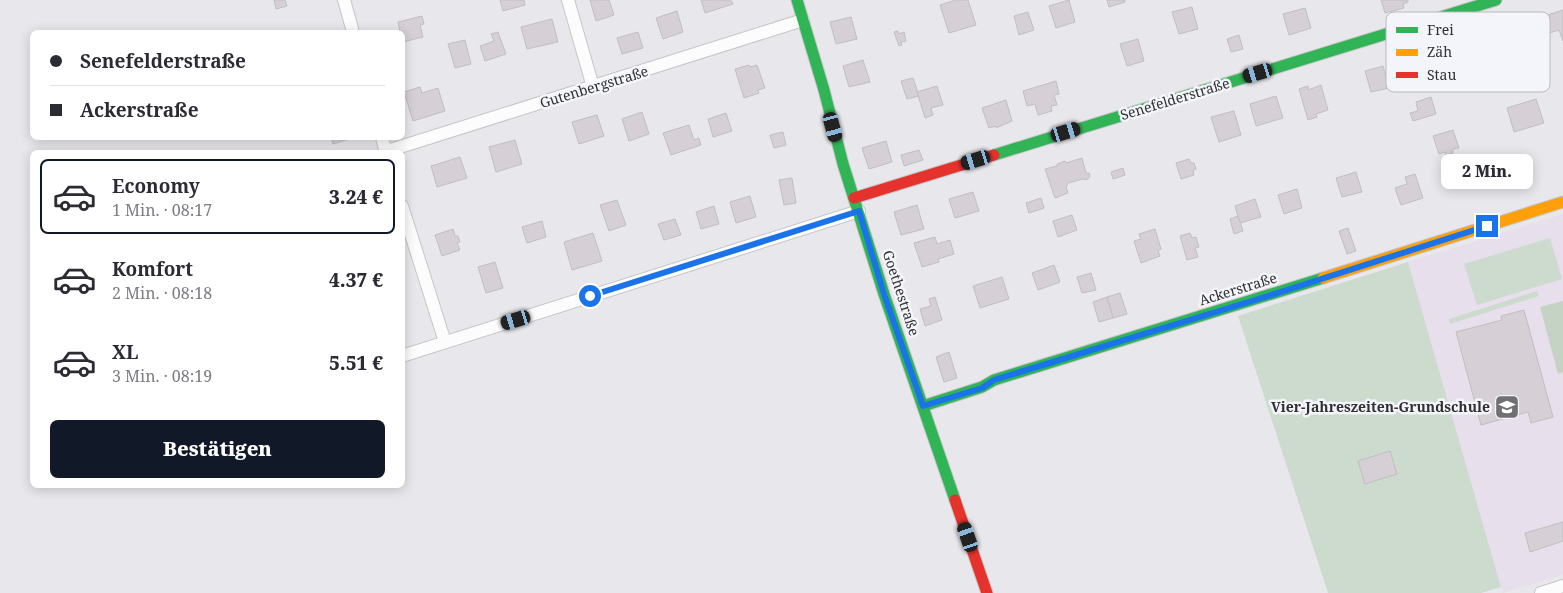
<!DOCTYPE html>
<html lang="de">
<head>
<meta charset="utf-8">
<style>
	:root { --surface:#fff; --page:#f2f2f3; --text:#2b2b33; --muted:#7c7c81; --line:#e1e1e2; --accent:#111827 }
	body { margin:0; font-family:"Noto Serif",serif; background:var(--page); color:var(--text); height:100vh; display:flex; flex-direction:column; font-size:19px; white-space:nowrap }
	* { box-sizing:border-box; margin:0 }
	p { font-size:16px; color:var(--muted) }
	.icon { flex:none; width:28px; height:28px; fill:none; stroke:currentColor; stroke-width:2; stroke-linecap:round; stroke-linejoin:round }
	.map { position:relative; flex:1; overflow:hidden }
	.panel { position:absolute; left:30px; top:150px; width:375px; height:338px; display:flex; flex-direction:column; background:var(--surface); border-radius:8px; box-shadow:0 2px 12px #0003 }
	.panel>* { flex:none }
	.guide { position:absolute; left:30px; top:30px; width:375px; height:110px; border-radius:8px; box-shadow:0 2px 12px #0003; display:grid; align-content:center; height:110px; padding:0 20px; background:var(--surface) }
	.end { position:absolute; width:22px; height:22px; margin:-11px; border:6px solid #1a73e8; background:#fff; box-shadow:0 0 0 2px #fff }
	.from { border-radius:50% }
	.bubble { position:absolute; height:35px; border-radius:8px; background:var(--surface); box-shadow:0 2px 12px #0003; font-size:16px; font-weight:800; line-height:35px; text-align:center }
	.car { position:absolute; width:15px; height:30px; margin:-15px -8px; border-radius:6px; box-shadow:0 0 4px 1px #0007; background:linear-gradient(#222 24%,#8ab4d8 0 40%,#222 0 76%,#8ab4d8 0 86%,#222 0) }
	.guide b { display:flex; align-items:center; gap:18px; height:48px; font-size:19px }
	.guide b+b { border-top:1px solid var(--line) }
	.guide i { width:12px; height:12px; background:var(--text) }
	ul { padding:9px 0 0; list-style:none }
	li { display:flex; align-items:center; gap:15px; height:75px; margin:0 10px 8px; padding:0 10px; border:2px solid transparent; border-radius:8px }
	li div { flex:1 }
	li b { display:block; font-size:19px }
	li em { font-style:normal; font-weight:800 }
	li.active { border-color:var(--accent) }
	li>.icon { width:45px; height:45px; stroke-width:1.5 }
	.button { display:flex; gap:10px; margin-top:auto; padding:10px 20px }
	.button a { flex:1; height:58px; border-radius:8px; background:var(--accent); color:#fff; font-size:20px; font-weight:800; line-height:58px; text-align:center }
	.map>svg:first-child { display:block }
</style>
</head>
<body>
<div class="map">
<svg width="1563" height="593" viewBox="0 0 1563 593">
	<rect width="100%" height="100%" fill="#e8e8ec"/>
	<!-- education -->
	<path fill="#e7dfeb" d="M1563 214V575L1503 593 1408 262Z"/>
	<!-- green -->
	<g fill="#cddace">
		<path d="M1550 238 1562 279 1477 305 1464 264Z"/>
		<path d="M1408 262 1501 587 1481 593H1328L1238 316Z"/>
		<path d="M1537 291 1539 296 1450 324 1449 319Z"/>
	</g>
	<!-- forest -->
	<path fill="#c4d3c4" d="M1563 301V372L1558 374 1540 307Z"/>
	<!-- building -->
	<g fill="#d6cfd5" stroke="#bfbfc1">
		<path d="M274 0H285L287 6 276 9Z"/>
		<path d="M500 0H524L525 5 503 11Z"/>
		<path d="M590 0H609L614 15 596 21Z"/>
		<path d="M701 0H731L733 4 705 13Z"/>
		<path d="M956 0H968L976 25 949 33 940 5Z"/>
		<path d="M1069 0 1075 22 1056 28 1049 6Z"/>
		<path d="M1107 0H1125V2L1109 7Z"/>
		<path d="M1381 0H1408V2L1403 4 1404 8 1385 13Z"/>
		<path d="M1192 7 1198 29 1179 34 1172 12Z"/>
		<path d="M1305 8 1311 28 1289 35 1283 14Z"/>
		<path d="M1563 10V41L1559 30 1546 34 1541 17Z"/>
		<path d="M677 11 683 32 663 39 656 18Z"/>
		<path d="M1028 12 1034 30 1019 35 1014 16Z"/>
		<path d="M422 16 424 24 420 25 423 37 403 42 402 32H400L398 22Z"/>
		<path d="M851 17 857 39 836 44 830 22Z"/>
		<path d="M552 19 558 42 527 49 521 27Z"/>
		<path d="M898 31 899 34 904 32 906 41 901 42 902 45 899 46 894 32Z"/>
		<path d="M498 32 506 54 485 61 480 46 494 41 491 34Z"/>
		<path d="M638 32 643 48 622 54 617 38Z"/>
		<path d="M1239 35 1243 49 1231 52 1227 39Z"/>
		<path d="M1138 39 1144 61 1127 66 1120 44Z"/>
		<path d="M465 40 471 64 455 68 448 44Z"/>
		<path d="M863 60 870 82 849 87 843 66Z"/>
		<path d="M749 65 750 67 757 65 765 88 758 90 759 93 744 98 735 69Z"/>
		<path d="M1383 66 1389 88 1371 92 1365 71Z"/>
		<path d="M913 78 919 96 907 99 901 81Z"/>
		<path d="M1056 81 1059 94 1054 95 1057 105 1051 106 1052 111 1038 115 1035 104 1027 106 1023 91Z"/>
		<path d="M1321 85 1328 110 1316 114 1317 117 1308 120 1299 89 1308 86V90Z"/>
		<path d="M937 86 943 105 931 108 933 115 925 118 917 92Z"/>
		<path d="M420 87 422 93 438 88 445 111 413 121 404 92Z"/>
		<path d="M1276 96 1283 118 1256 126 1250 104Z"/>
		<path d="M1431 97 1436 114 1413 121 1410 113 1418 111 1416 102Z"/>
		<path d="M1536 99 1544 123 1514 132 1507 108Z"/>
		<path d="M1006 100 1012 121 996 128V126L989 128 982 108Z"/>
		<path d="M1234 111 1241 135 1219 142 1211 117Z"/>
		<path d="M642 112 649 134 629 141 622 119Z"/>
		<path d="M726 113 732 131 713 137 708 119Z"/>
		<path d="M597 115 604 136 579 144 572 122Z"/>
		<path d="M689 125 694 140 699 138 701 145 671 155 663 133Z"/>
		<path d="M1453 130 1459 148 1453 149V153L1446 155 1445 152 1439 154 1433 136Z"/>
		<path d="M783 132 786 145 774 148 770 135Z"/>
		<path d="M331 138H352L333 144Z"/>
		<path d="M515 140 522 164 496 172 489 147Z"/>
		<path d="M886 141 892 162 869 169 862 148Z"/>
		<path d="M919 150 923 160 904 166 901 155Z"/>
		<path d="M460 157 467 178 437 187 431 166Z"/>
		<path d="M1082 158 1086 173H1089L1090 176 1088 179 1086 180 1083 179 1068 183 1066 187 1068 193 1055 198 1045 169 1057 166V164L1065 161 1066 163Z"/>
		<path d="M1189 159 1191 163H1194L1196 169 1193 170 1194 175 1181 179 1176 163Z"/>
		<path d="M1521 159 1526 176 1503 183 1498 166Z"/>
		<path d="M1123 168 1125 175 1113 179 1111 172Z"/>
		<path d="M1356 172 1362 192 1342 197 1336 178Z"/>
		<path d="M1415 174 1423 198 1401 205 1395 188 1407 184 1405 177Z"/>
		<path d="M792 178 796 203 784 205 779 180Z"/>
		<path d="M1297 189 1302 208 1284 214 1278 195Z"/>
		<path d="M973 192 979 211 955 218 949 199Z"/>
		<path d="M750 196 756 217 736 223 730 202Z"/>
		<path d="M1041 198 1044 208 1029 213 1026 203Z"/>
		<path d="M1255 199 1261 217 1240 223 1235 206Z"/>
		<path d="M617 200 626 225 609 231 600 205Z"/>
		<path d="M917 205 924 229 901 235 894 212Z"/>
		<path d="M714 206 719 224 701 229 696 212Z"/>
		<path d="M1072 215 1077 230 1058 237 1053 221Z"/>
		<path d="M1238 216 1243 231 1234 234 1230 219Z"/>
		<path d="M675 219 681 235 664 240 658 224Z"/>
		<path d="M542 221 546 237 527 243 522 227Z"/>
		<path d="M1348 228 1356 251 1347 254 1339 231Z"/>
		<path d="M453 229 455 236H458L460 242 457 243 460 250 442 256 435 235Z"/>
		<path d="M1155 229 1161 249 1158 251 1160 256 1141 263 1134 241 1141 239 1139 234Z"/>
		<path d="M593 233 602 261 572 270 564 242Z"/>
		<path d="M1190 233 1192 238 1196 237 1199 247 1195 248 1198 257 1187 260 1180 236Z"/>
		<path d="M935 237 937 244 950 240 954 254 938 259 939 262 922 267 914 243Z"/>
		<path d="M495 262 503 288 486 293 478 267Z"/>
		<path d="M1054 265 1060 282 1038 290 1032 273Z"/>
		<path d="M1091 273 1096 290 1082 293 1077 277Z"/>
		<path d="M1002 277 1009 299 980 308 973 286Z"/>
		<path d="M1120 293 1127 314 1113 318 1107 297Z"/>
		<path d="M935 297 942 320 925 326 920 309 931 306 929 299Z"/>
		<path d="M1107 297 1113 318 1099 322 1093 302Z"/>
		<path d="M1524 310 1553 417 1531 423 1528 412 1481 425 1456 332 1502 320 1501 316Z"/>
		<path d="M949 352 957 378 944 382 936 357Z"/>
		<path d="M1390 451 1397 474 1365 484 1358 461Z"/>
		<path d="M1563 522V541L1530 552 1525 533Z"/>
	</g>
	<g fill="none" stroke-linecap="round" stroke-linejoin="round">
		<defs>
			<g id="street">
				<path d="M344 0 353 32"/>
				<path d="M568 0 593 87"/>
				<path d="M382 138 386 152"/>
				<path d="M384 152 803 20"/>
				<path d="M402 206 445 342"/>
				<path d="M402 356 859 211"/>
				<path d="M1541 593 1563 586"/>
			</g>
			<g id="fast">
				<path d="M797 0 824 90 843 164 884 294 955 500"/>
				<path d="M994 155 1496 0"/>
				<path d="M923 406 982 387 994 380 1323 278"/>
			</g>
			<path id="slow" d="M1323 278 1563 202"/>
			<g id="jam">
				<path d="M854 198 994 155"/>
				<path d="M955 500 987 593"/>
			</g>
		</defs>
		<!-- street casing -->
		<use href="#street" stroke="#c6c6c9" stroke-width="14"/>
		<!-- fast casing -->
		<use href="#fast" stroke="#c6c6c9" stroke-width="13"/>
		<!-- slow casing -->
		<use href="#slow" stroke="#c6c6c9" stroke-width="13"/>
		<!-- jam casing -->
		<use href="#jam" stroke="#c6c6c9" stroke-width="13"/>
		<!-- street -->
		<use href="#street" stroke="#fcfcfc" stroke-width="12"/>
		<!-- fast -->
		<use href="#fast" stroke="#30b455" stroke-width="11"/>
		<!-- slow -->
		<use href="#slow" stroke="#ff9f0a" stroke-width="11"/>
		<!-- jam -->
		<use href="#jam" stroke="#e5322d" stroke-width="11"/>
	</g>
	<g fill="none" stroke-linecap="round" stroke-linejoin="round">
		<!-- route -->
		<path stroke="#1a73e8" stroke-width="6" d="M590 296 859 211 884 294 923 406 982 388 994 380 1268 296 1487 226"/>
	</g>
	<!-- icons -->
	<defs>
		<symbol id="school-square" viewBox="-11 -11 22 22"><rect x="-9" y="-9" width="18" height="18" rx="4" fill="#707073" stroke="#f4f5fa"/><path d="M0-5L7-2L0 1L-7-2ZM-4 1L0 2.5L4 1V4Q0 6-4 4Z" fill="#fff"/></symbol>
	</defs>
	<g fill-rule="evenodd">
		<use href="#school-square" x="1493" y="393" width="28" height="28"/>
	</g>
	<g text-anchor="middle" stroke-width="5" stroke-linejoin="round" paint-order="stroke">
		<!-- street labels -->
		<g font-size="14" fill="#303032" stroke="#f4f5fa">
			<text transform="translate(594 87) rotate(-17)" y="5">Gutenbergstraße</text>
			<text transform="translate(1175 99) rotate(-17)" y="5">Senefelderstraße</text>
			<text transform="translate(1238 289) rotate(-17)" y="5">Ackerstraße</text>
			<text transform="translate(901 293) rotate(72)" y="5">Goethestraße</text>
		</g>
		<!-- poi labels -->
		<g font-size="14" font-weight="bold" fill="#303032" stroke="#f4f5fa" text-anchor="end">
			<text x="1490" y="412">Vier-Jahreszeiten-Grundschule</text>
		</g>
	</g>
	<!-- legend -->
	<rect x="1386" y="12" width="164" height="80" rx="8" fill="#f4f5fa" stroke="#b9babe" stroke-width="1"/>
	<rect x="1396" y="27" width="22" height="6" fill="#30b455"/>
	<rect x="1396" y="49" width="22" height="7" fill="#ff9f0a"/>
	<rect x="1396" y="72" width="22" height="6" fill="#e5322d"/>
	<g font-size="14" fill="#303032">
		<text x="1427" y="35">Frei</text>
		<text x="1427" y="57">Zäh</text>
		<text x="1427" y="80">Stau</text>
	</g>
</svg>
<i class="end from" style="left:590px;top:296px"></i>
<i class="end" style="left:1487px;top:226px"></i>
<div class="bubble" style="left:1441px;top:154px;width:92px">2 Min.</div>
<i class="car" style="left:1258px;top:73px;rotate:253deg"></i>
<i class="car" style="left:833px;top:127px;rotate:165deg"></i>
<i class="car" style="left:1066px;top:132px;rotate:73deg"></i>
<i class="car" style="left:976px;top:160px;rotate:253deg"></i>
<i class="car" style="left:516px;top:320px;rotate:253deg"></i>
<i class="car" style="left:968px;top:537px;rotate:341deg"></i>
<div class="guide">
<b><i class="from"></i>Senefelderstraße</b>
<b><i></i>Ackerstraße</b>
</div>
<section class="panel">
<ul>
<li class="active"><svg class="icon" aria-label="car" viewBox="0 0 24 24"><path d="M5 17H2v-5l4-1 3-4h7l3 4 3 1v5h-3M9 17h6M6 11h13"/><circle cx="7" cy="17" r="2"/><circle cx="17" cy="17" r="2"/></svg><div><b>Economy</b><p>1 Min. · 08:17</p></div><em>3.24 €</em></li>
<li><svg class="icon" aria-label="car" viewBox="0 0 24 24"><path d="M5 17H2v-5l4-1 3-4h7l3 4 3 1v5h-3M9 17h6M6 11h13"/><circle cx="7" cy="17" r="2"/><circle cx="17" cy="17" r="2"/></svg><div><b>Komfort</b><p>2 Min. · 08:18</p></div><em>4.37 €</em></li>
<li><svg class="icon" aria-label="car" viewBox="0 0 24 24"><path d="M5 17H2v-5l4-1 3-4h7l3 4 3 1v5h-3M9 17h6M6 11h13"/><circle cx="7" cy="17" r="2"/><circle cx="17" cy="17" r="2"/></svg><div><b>XL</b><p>3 Min. · 08:19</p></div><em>5.51 €</em></li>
</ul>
<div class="button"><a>Bestätigen</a></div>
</section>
</div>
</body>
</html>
